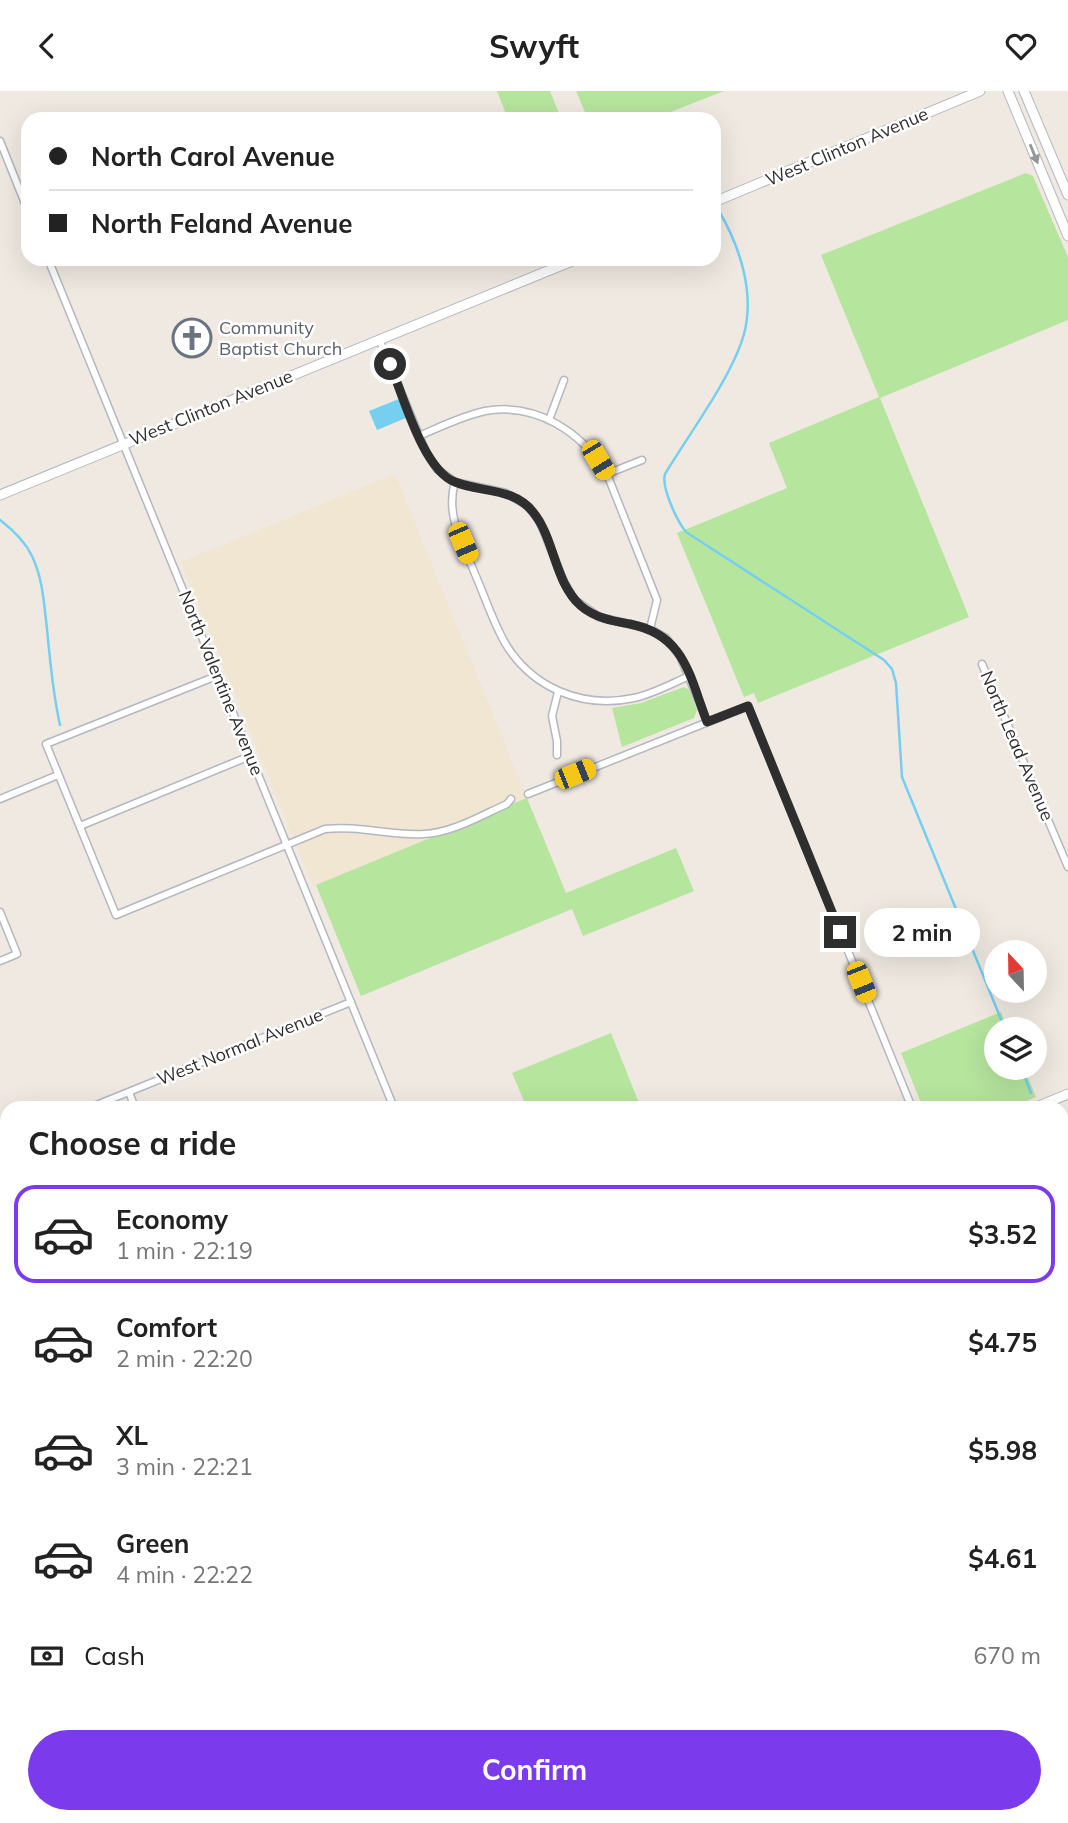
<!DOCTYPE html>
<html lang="en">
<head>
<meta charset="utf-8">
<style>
	:root { --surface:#fff; --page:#f2f2f2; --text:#222; --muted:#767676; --line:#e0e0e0; --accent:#7c3aed }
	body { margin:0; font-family:Mulish,sans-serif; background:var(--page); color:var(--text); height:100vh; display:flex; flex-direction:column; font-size:26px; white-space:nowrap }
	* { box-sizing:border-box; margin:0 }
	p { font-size:23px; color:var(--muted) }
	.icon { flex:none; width:38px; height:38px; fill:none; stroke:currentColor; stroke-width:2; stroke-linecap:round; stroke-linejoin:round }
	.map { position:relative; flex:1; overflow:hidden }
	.drawer { position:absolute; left:0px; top:1010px; width:1069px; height:723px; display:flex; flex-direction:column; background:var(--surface); border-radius:21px 21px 0 0; box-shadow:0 7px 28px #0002 }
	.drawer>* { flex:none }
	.banner { position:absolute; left:21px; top:21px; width:700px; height:154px; border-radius:21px; box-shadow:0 7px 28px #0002; display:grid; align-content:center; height:154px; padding:0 28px; background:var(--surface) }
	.needle { width:46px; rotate:338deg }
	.controls { position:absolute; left:984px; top:849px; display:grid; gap:14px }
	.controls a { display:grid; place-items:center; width:63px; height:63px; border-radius:50%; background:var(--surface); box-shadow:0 7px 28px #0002; font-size:35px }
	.end { position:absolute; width:32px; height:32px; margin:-16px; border:9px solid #2e2e2e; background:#fff; box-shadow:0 0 0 4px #fff }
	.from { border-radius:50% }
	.bubble { position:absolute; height:49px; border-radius:24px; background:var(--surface); box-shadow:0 7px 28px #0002; font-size:23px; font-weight:700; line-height:49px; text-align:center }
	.car { position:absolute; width:21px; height:42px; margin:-21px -10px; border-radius:9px; box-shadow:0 0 5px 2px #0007; background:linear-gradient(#f5c518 24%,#345 0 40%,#f5c518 0 76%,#345 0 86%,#f5c518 0) }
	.banner b { display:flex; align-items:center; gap:24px; height:66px; font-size:26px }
	.banner b+b { border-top:2px solid var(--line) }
	.banner i { width:18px; height:18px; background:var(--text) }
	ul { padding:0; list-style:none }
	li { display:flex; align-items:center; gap:21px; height:98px; margin:0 14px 10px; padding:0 14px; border:4px solid transparent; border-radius:21px }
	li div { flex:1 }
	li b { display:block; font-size:26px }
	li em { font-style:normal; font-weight:700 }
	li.current { border-color:var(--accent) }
	li>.icon { width:63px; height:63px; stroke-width:1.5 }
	h2 { padding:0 28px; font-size:32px; line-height:84px }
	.pay { display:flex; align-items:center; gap:18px; height:77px; padding:0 28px; font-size:26px }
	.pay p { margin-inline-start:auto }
	.action { display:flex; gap:14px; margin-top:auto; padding:14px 28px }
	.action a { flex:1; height:80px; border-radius:42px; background:var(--accent); color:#fff; font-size:28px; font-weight:700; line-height:80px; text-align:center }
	header { display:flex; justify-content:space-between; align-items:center; height:91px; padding:0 28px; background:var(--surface); font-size:32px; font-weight:700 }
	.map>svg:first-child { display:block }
</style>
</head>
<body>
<header><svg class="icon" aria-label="back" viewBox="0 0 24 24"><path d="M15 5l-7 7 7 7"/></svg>Swyft<svg class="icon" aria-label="heart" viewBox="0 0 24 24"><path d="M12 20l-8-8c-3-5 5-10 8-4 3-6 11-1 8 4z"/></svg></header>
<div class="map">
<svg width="1068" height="1732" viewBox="0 0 1068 1732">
	<rect width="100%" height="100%" fill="#efe9e1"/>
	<!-- education -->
	<path fill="#f0e6d1" d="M395 383 527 707 313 795 181 471Z"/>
	<!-- green -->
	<g fill="#b6e59e">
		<path d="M497 0H550L561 28H508Z"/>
		<path d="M576 0H724L663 24 664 28H588Z"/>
		<path d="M1026 82 1033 85 1068 166V229L880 307 969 526 758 612 754 602 744 606 677 442 787 397 769 352 879 306 821 164Z"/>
		<path d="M684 596 689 599 697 619 694 627 622 656 612 617 641 612Z"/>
		<path d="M527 707 566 802 676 757 694 800 583 845 572 818 361 905 316 794Z"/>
		<path d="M1001 921 1008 938H996V976L1024 977 1036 1006 1010 1017H923L901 962Z"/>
		<path d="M611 942 641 1017H527L512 982Z"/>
		<path d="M0 1314 7 1332V1428L0 1431Z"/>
	</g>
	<!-- water -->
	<path fill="#75cff0" d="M399 308 406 327 377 339 369 320Z"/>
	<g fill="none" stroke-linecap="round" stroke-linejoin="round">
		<!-- stream -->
		<g stroke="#75cff0" stroke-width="2.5">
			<path d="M719 120C740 156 755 202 744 243 732 286 689 343 665 383 661 396 677 430 686 441L884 569 892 578 896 592 902 686 1005 938"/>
			<path d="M0 429C13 439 25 450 32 465 43 488 44 513 47 538 50 571 53 603 60 634"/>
			<path d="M1021 976 1031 1002"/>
			<path d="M0 1319 7 1336"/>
			<path d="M249 1726 251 1732"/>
		</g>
		<defs>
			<g id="street">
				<path d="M0 50 28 120"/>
				<path d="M48 168 394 1017"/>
				<path d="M379 248 426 361 437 378 455 391 506 402 528 415 540 431 564 491 575 509 599 526 650 538 666 547 680 565 707 630"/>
				<path d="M549 329 564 289"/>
				<path d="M419 345C440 336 462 325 485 320 536 311 582 341 607 383L657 509 650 538"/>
				<path d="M607 383 642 369"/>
				<path d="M455 391C445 424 463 453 475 483 485 506 493 531 505 552 532 597 582 618 634 607 653 603 671 593 689 585"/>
				<path d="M982 573 1068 776"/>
				<path d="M219 584 46 653 116 824 325 738C359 734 391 745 424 743 452 742 482 724 507 713L511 708"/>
				<path d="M557 664V650L552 625 558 601"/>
				<path d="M528 703 748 615 912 1017"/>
				<path d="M0 708 58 684"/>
				<path d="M80 735 250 665"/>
				<path d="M0 821 17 863 0 870"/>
				<path d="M129 1001 135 1017"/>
				<path d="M89 1017 351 911"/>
				<path d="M0 1053 7 1050"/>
				<path d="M0 1179 7 1176"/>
				<path d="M1062 1529 1068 1526"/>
				<path d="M685 1726 688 1732"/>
				<path d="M564 1732 580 1726"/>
			</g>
			<g id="secondary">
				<path d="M1008 0 1068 145"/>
				<path d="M1024 0 1068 104"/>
				<path d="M714 111 980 0"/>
				<path d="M0 404 577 168"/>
				<path d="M1034 1017 1068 1003"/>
				<path d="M0 1441 7 1439"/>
			</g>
		</defs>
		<!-- street casing -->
		<use href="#street" stroke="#b4b7c1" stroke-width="9"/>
		<!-- secondary casing -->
		<use href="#secondary" stroke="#b4b7c1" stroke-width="11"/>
		<!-- street -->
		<use href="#street" stroke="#fff" stroke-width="6"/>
		<!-- secondary -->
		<use href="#secondary" stroke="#fff" stroke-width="9"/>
	</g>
	<!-- one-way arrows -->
	<defs><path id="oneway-solid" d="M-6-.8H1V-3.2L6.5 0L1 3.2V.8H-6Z" transform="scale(1.75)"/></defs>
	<use fill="#969696" href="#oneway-solid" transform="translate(1034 63) rotate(68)"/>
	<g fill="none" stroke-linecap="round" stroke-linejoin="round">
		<!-- route -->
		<path stroke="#2e2e2e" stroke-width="9" d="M390 273C403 304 423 379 455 391 482 402 513 396 533 421 555 448 554 491 581 515 595 527 613 530 630 533 685 544 689 584 707 631L748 615 840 841"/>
	</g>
	<!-- icons -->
	<defs>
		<symbol id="church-ring" viewBox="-11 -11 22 22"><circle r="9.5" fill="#fff" stroke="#6b7280" stroke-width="1.5"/><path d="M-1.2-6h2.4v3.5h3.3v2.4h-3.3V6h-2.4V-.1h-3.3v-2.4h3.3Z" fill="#6b7280"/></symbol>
	</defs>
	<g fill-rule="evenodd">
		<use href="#church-ring" x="170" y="225" width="44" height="44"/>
	</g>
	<g text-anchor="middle" stroke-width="5" stroke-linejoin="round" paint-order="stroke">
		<!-- street labels -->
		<g font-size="18" fill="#2e2e2e" stroke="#fff">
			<text transform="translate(847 56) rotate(-23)" y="6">West Clinton Avenue</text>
			<text transform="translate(211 317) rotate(-22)" y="6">West Clinton Avenue</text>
			<text transform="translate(221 592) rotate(68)" y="6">North Valentine Avenue</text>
			<text transform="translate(1017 655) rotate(67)" y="6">North Lead Avenue</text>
			<text transform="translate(240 956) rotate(-22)" y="6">West Normal Avenue</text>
		</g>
		<!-- worship labels -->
		<g font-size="18" fill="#5b616d" stroke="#fff" text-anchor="start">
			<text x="219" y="243">Community<tspan x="219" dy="21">Baptist Church</tspan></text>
		</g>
	</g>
</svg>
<div class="controls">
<a><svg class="needle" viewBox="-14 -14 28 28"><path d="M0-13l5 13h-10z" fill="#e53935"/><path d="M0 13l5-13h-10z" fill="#767676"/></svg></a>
<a><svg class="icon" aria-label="layers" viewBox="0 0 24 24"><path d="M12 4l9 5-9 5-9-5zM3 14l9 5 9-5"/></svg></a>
</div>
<i class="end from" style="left:390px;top:273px"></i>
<i class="end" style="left:840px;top:841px"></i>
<div class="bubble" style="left:864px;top:817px;width:116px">2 min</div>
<i class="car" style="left:598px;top:369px;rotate:149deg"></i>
<i class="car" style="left:463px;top:452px;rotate:157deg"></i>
<i class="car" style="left:575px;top:683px;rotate:68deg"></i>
<i class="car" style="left:861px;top:891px;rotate:158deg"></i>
<div class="banner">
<b><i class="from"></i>North Carol Avenue</b>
<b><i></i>North Feland Avenue</b>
</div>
<section class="drawer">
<h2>Choose a ride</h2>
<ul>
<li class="current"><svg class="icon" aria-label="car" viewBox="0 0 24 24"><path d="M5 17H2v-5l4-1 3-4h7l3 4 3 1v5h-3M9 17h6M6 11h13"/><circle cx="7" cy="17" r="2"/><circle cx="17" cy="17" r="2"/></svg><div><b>Economy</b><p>1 min · 22:19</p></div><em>$3.52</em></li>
<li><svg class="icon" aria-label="car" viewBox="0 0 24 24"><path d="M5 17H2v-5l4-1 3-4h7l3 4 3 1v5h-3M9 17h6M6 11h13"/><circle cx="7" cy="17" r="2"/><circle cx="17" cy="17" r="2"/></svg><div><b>Comfort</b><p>2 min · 22:20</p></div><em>$4.75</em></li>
<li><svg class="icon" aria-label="car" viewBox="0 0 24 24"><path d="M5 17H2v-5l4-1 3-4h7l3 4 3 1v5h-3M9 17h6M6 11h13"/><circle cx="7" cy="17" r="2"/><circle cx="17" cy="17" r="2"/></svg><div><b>XL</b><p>3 min · 22:21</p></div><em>$5.98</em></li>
<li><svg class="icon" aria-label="car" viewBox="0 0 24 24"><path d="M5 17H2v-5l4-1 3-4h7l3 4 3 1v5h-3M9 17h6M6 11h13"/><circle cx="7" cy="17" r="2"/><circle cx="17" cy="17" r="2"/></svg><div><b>Green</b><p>4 min · 22:22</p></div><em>$4.61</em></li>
</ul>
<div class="pay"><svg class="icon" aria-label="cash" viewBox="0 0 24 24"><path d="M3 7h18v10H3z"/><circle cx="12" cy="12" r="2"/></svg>Cash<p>670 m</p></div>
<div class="action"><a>Confirm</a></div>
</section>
</div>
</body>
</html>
